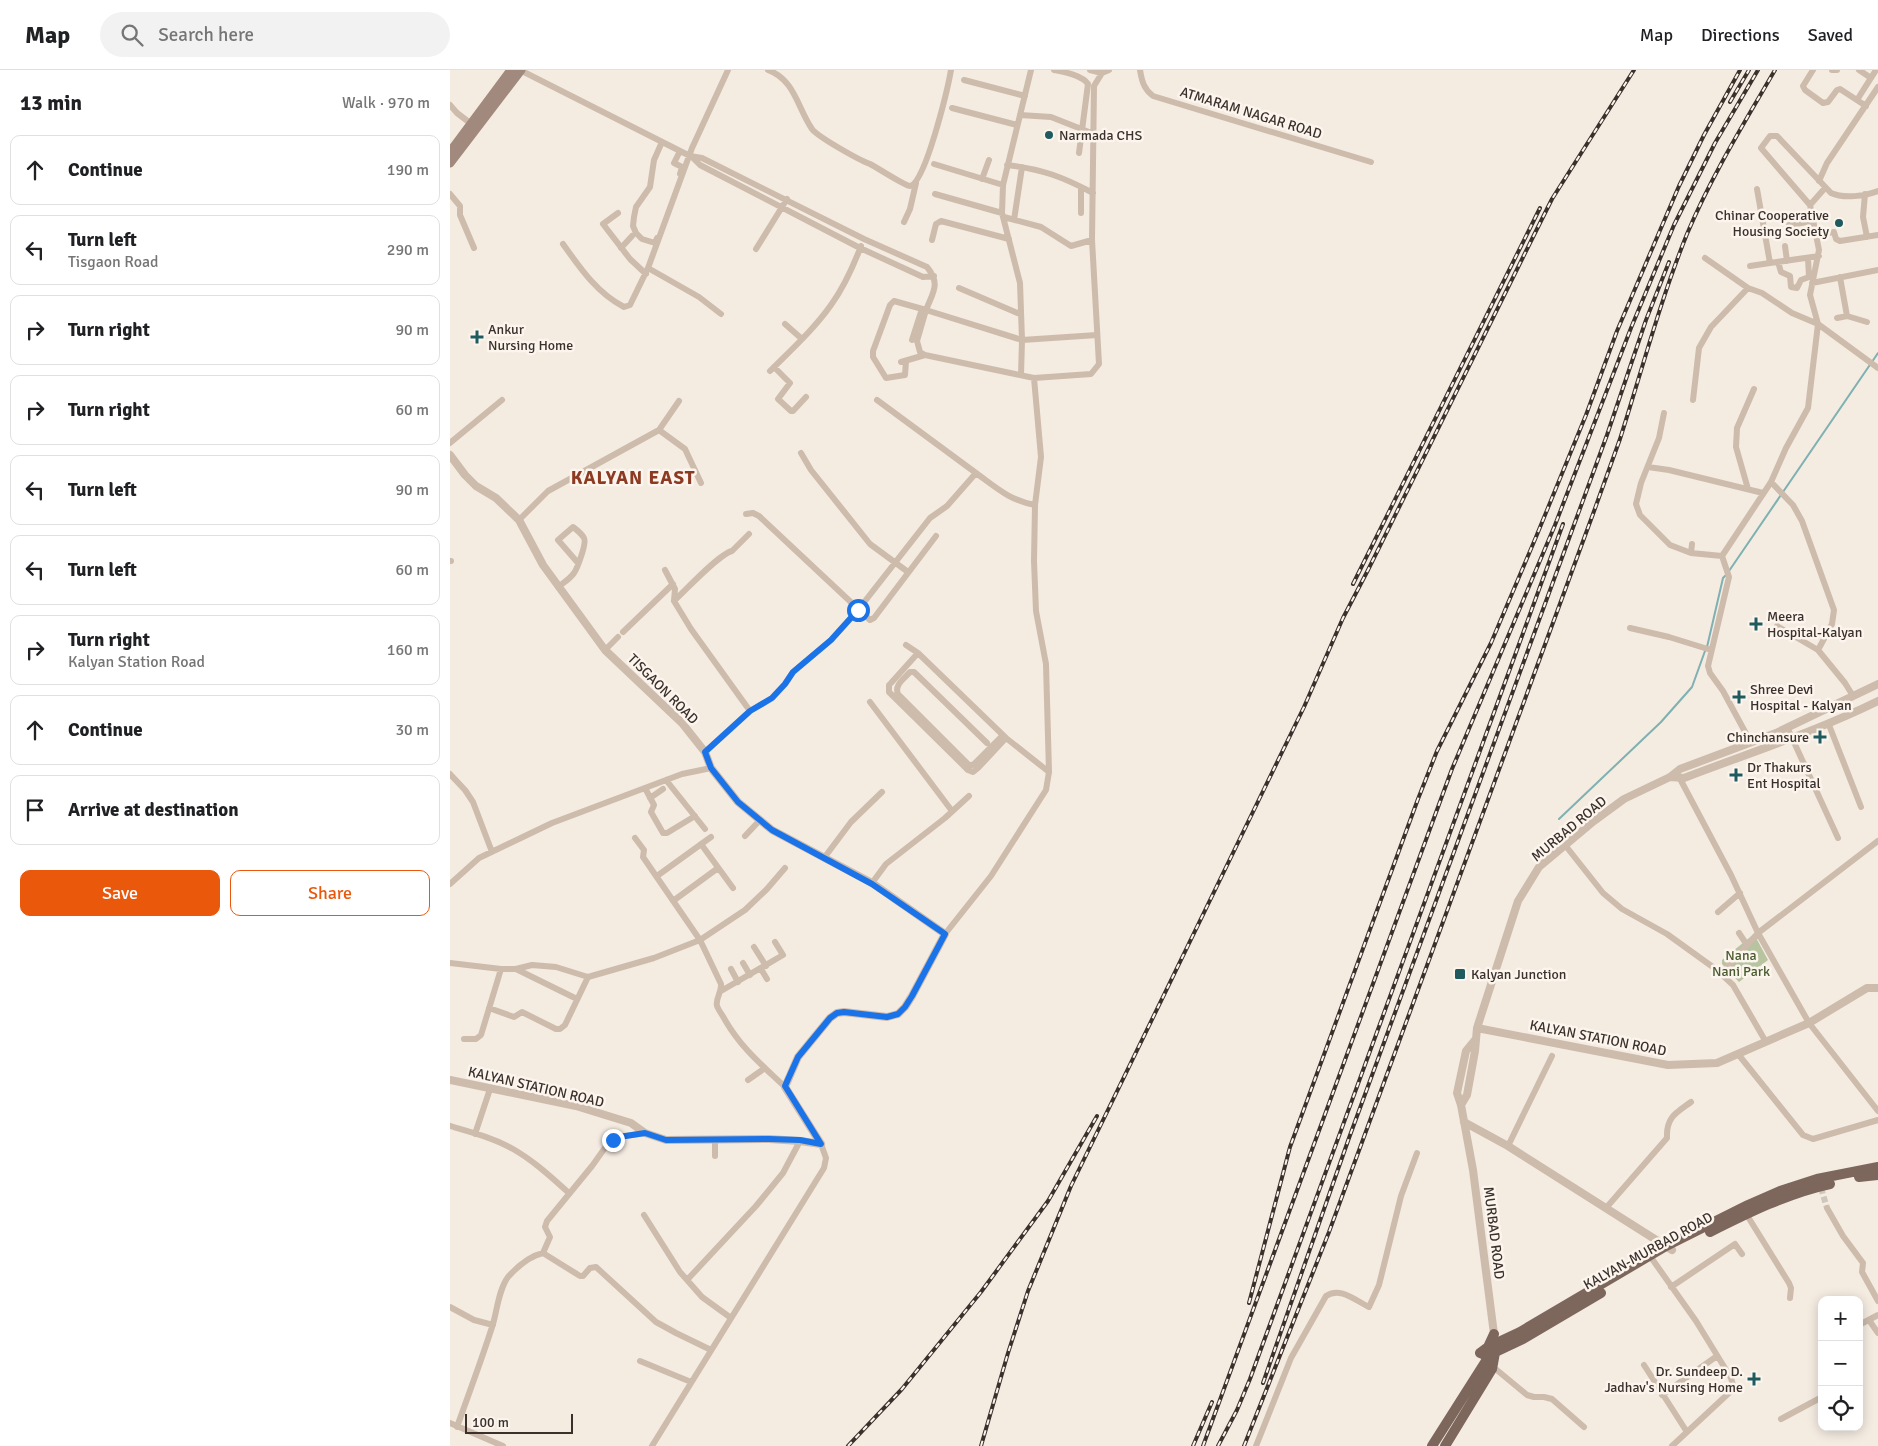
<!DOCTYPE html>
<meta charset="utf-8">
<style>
body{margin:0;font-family:Signika,sans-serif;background:#f2f2f2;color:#202124}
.controls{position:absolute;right:15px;bottom:15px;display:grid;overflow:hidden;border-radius:10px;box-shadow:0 2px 12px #0003}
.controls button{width:45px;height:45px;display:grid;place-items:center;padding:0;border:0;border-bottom:1px solid #e0e0e0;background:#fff;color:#202124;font:25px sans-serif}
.scale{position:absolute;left:15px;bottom:12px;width:108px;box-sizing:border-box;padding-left:5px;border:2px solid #3b302b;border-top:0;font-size:14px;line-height:18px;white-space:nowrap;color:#3b302b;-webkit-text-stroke:4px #fbf5ee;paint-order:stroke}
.stop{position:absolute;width:15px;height:15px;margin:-11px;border:4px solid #1a73e8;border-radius:50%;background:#fff}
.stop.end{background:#1a73e8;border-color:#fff;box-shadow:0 1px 5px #0008}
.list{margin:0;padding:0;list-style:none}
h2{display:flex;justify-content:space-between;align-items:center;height:65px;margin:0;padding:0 20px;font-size:21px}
h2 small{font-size:16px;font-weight:400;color:#757577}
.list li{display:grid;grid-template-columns:32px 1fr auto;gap:15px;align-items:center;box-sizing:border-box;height:70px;margin:0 10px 10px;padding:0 10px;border:1px solid #e0e0e0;border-radius:10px}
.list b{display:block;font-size:19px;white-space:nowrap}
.list p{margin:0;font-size:16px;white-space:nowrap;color:#757577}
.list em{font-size:16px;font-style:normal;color:#757577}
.actions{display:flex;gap:10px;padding:15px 20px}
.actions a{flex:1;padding:11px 0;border:1px solid #ea580c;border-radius:10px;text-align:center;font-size:18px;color:#ea580c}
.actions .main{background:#ea580c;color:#fff}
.icon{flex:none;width:28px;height:28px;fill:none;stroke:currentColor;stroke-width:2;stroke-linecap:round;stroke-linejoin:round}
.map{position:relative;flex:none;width:1428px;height:1376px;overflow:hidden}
header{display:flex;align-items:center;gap:30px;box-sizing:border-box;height:70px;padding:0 25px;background:#fff;border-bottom:1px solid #e0e0e0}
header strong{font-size:24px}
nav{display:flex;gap:28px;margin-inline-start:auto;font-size:18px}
.search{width:350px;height:45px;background:#f2f2f2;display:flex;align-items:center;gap:12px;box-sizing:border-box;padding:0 18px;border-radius:28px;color:#757577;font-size:19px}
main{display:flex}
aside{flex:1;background:#fff}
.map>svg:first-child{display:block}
.green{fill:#b8c4a0}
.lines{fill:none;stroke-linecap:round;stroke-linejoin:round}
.stream{stroke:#7fb0b2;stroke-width:2}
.minor-tunnel{stroke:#cfc6bd;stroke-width:6;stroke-dasharray:6 3;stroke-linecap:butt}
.minor{stroke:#cdbbac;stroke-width:6}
.tertiary{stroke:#cdbbac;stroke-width:8}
.secondary{stroke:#a18a7d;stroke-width:9}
.primary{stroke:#7d675c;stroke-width:10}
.rail-casing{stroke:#3b302b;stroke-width:4}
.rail{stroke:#fbf5ee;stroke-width:2;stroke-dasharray:5.5;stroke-linecap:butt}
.route{stroke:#1a73e8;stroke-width:6}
.poi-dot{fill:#1f5a5e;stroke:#fbf5ee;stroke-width:2}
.labels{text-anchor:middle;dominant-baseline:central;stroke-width:5;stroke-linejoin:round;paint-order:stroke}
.street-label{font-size:14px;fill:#3b302b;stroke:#fbf5ee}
.poi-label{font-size:14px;fill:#3b302b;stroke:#fbf5ee;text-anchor:start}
.park-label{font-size:14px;fill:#4a5a2e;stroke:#fbf5ee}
.district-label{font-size:19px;font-weight:bold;letter-spacing:1px;fill:#8c3b22;stroke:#fbf5ee}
</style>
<header>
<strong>Map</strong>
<div class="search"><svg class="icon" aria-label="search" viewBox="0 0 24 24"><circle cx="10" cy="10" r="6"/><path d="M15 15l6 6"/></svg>Search here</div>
<nav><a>Map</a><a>Directions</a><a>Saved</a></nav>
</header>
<main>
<aside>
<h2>13 min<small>Walk · 970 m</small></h2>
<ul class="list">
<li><svg class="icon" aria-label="ahead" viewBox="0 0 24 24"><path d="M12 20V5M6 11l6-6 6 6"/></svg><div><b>Continue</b></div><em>190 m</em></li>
<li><svg class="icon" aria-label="left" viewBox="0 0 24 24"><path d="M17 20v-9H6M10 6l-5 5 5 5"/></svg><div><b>Turn left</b><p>Tisgaon Road</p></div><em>290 m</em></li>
<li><svg class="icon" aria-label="right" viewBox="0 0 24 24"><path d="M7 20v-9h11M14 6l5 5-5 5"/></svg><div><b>Turn right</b></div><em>90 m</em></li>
<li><svg class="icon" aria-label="right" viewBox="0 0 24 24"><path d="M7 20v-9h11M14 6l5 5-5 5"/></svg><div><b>Turn right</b></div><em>60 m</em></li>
<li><svg class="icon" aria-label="left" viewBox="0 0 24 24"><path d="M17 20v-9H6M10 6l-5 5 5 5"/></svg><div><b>Turn left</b></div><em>90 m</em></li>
<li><svg class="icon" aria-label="left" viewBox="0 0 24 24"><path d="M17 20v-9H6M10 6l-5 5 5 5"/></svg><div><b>Turn left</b></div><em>60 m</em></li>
<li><svg class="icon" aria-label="right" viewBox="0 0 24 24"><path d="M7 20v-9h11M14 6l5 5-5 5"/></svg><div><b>Turn right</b><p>Kalyan Station Road</p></div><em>160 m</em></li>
<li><svg class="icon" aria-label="ahead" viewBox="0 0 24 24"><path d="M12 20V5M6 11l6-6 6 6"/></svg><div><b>Continue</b></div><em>30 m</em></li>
<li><svg class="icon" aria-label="arrive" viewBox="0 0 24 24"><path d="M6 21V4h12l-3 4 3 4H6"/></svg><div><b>Arrive at destination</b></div></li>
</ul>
<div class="actions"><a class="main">Save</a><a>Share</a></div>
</aside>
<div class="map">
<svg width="1428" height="1376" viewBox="0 0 1428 1376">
<rect width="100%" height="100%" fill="#f4ebe1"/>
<path class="green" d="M1304,864L1318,890L1289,912L1272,894V890Z"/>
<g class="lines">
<path class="stream" d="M1279,501L1428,283
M1257,577L1273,508L1276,505
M1109,749L1211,652L1242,617L1255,581"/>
<path class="minor-tunnel" d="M1371,1118L1377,1138"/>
<path class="minor" d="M70,0L240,86L252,88L414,169L477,197C491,214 483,222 476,240L572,270L647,265
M318,0C345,10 347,37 362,59C368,67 409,90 420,94C428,98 455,116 460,116C475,115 498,17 501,0
M604,0C614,2 632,5 638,14L629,83
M640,0L652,3
M690,0C692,12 694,19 703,26L921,92
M1363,0L1353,16L1355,20L1373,33L1378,32L1387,20L1390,19L1416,36
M1382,0H1387
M1409,0L1421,8
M514,10L575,26
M1407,30L1426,0
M0,35L7,43L24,56
M502,38L567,55
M570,45L601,47L644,64
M230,81L224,93L232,97L230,104
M243,88L250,95L410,178L473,207L484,206
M484,94L553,115
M557,95C592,99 613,107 643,123
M532,109L539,90
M1369,111L1377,93L1428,17
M631,117V143
M1375,118L1360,135L1369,180L1360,225L1368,254L1428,298
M1307,119L1320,193L1369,186
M0,124L10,136V145L24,178
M485,124L552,143
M1415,124L1413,147L1417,167
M1360,135L1311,78L1320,66H1327L1381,123C1394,129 1415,126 1428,121
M168,143L153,154L180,189L196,204
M554,147L591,157L621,176L642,170
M564,150L572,97
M454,152L460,139L466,113
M1339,155L1363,151
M1366,165L1384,162L1386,169L1390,171L1428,165
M207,168L205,173L192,169L186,163L183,156L184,147L186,137L200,117L204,90L212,72
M482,170L486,154L491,151L559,169
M113,174C130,198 147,223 174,237L180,235L198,198L242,78L278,0
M1335,176L1337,191
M171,178L182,166
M306,179L337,129
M1255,188L1298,218L1312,223L1342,243L1368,254L1358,338L1336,378L1321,412L1272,486
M1328,192L1331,202L1340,206L1341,217L1347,218L1351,210L1359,207L1358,188
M1300,196L1320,193
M198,198L249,227L271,244
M1390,207L1397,246
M1362,213L1428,200
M509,218L570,244
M1387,248L1397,246L1417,252
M335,254L352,269
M462,270L472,239
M456,291L455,305L436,308L423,287V281L440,235L444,231L476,240L467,271L470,282L475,285L584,308L641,304L649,294L642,170L644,16L652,3L659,0
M451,292L475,285
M324,297L340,313L328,329L341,341H343L356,327
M320,301C341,280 364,259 381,235C394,217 403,197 411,176
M571,305L572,270L570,213L552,143L553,115L581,0
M427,330L526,403
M1243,330L1249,278L1261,257L1298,218
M1214,343L1209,368L1191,413L1186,434L1190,445L1220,475L1241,483L1272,486
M209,360L229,331
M0,373L52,330
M351,383L361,400L420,474L458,502
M1198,397L1219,400L1313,423
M1321,412L1343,435L1352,451L1384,540L1382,554L1368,580
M1298,419L1286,377L1287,358L1304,319
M296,444L303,443L309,446L420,550L424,548L486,466
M69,450L98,421L209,360L235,379L251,413
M1241,483L1242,474
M1272,486L1279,507L1258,596L1260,603L1273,621L1300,671
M0,491H1
M215,500L225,519L224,531L241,559L300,641
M108,517C113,513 120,509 124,503C127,499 137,473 134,468C132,464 127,460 123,457L108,470L128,493
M224,531C236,520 269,484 282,481L299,464
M1327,556L1368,580L1395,613L1403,626
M1180,558L1219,567L1261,580
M173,562L223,514
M456,575L468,583L556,668L599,702
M155,580L168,567
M468,583L441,613L439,615V622L518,700L523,702L528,698L556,668
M420,632L502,741
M1379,655L1411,737
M1337,657L1388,768
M537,673L464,602H460C454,609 444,615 448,624L520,696L524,694L553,665
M255,682L300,641L322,628L335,614L343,602L381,570L408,540L480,448L497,436L526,403C547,418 559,430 585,435
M0,704L15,720L23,732L42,782
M1228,705L1281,805L1308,863L1359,953L1428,1041
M216,710L255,759
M195,718L204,735L201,742L213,763H217L245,746
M200,728L213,719
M295,766L310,750
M185,768L194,780L193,787L250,870L271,914C272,922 265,929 267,936C269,941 273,946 275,950C292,979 311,994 335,1017
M251,774L283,818
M1115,775L1153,823L1172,839L1217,864L1267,900L1283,915L1316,972
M374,788L401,752L432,722
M207,806L261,767
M422,813L436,794L495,748L519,726
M0,814L29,788L102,753L232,704L261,698
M223,831L268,798
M1268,842L1290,823
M1289,863L1297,875
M495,864L541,806L596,720L599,702L596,594L586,541L584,491L585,435L591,387L584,308
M304,877L316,896
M0,893L51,899H66L82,895L106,897L138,907L204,888L250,870L295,840L317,819L335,798
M293,893L300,905
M66,899L127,929
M281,899L288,912
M311,899L317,909
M1271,904L1308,863L1428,771
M271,921L333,885L325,872
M39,938L64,947L72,942L106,959H110L115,955L138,907
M14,969H26L31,965L51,899
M1288,984L1353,1065L1363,1069L1428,1050
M298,1010L315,998
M0,1056C21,1062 44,1068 63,1079C84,1091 101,1107 119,1123
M25,1064L40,1019
M265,1069V1086
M1058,1076L1102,986
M1156,1138L1217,1068C1216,1047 1226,1043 1241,1032
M1377,1138L1393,1166L1413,1193L1412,1202L1428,1231
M1295,1142L1339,1213L1341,1218L1340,1228
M194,1145L230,1202L252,1227L281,1248
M93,1183L100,1167L95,1157L97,1151L142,1096L157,1075L169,1067L195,1063
M1200,1186L1246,1251L1281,1308L1283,1315L1280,1322L1222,1376
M237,1210L306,1136L333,1103L350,1071
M1221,1217L1285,1174L1292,1184
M0,1237L24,1250L43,1255
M1419,1250L1428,1263
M1409,1255L1428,1245
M190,1291L241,1312
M1194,1295L1237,1362
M1042,1296L1077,1325L1084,1327H1094L1102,1329L1134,1357
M1212,1325L1267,1286
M1331,1349L1372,1327
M0,1353L53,1376
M7,1357C19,1323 32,1289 43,1254C47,1240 49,1219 58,1207C67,1197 80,1186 93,1183L130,1206H133L140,1198L146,1197L206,1252L226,1263L261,1280
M202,1376L374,1098L376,1088L371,1074
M806,1376L841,1288L876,1226C890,1216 906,1231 919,1237L929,1215L951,1126L967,1083"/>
<path class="tertiary" d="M0,385L15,405L26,416L46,428L69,450L93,495L155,580L232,653L255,682L261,698L288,732L322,760L422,813L495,864L462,926L455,937L448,944L437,947L394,942L387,943L380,948L348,987L335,1017L371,1074
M1220,707L1234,708C1299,683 1365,662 1428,631
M1027,958L1218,995L1267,993L1359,953L1417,918H1428
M1025,970L1016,981L1007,1023L1011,1035L1023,1100L1044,1264
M0,1010L126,1036L181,1053L195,1063L216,1070L319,1069L350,1071L371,1074
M1011,1035L1017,1025L1025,981L1027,958L1068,831L1089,797L1144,751L1174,729L1220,707L1230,699L1326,663L1428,614
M1014,1052L1058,1076L1222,1180"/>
<path class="secondary" d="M0,82L61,0
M0,93L71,0"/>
<path class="primary" d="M1409,1107L1428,1105
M1260,1162C1298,1143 1338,1123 1380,1114
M1030,1283L1038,1277L1070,1262L1216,1176L1298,1135L1330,1121L1367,1109L1428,1097
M1030,1283L1037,1286L1073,1269L1151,1223
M982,1376L1036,1291L1038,1277L1044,1264
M995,1376L1042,1299L1046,1277"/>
<defs>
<path id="rail" d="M1280,32L1299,0
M903,514L1090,138
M799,1233L840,1077L968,729L987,681L1041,573L1086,467L1136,345L1167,261L1229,116L1254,65L1290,0
M813,1313L899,1068L1157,365L1196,250L1219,192
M398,1376L452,1319L531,1222L598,1131L647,1046
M531,1376L558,1283L578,1221L621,1116L854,637L893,548L918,500L1083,167L1102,129L1184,0
M743,1376L762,1332
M753,1376L1002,699L1105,455L1181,258L1224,155L1265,73L1308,0
M768,1376L787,1340L800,1309L1113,454
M794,1376L879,1162L1143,444C1152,419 1161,394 1170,369C1192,300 1210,231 1237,164C1261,107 1294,53 1325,0"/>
</defs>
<use href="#rail" class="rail-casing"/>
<use href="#rail" class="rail"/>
</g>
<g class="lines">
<path class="route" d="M163,1070L169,1067L195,1063L216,1070L319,1069L350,1070L371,1074L335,1016L348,987L380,948L387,943L394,942L437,947L448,944L455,937L462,926L495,864L422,814L322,760L288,732L261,698L255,682L300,641L322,628L335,614L343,602L381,570L408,540"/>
</g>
<g class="poi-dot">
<circle cx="599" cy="65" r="5"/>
<circle cx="1389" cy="153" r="5"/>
<path d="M24.5 259.5h5v5h5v5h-5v5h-5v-5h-5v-5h5z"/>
<path d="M1303.5 546.5h5v5h5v5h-5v5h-5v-5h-5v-5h5z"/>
<path d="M1286.5 619.5h5v5h5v5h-5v5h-5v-5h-5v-5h5z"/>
<path d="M1367.5 659.5h5v5h5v5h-5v5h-5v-5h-5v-5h5z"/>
<path d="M1283.5 697.5h5v5h5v5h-5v5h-5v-5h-5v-5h5z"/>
<rect x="1004" y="898" width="12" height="12" rx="2.5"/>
<path d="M1301.5 1301.5h5v5h5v5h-5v5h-5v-5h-5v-5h5z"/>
</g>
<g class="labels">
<g class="street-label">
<text transform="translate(801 43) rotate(17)">ATMARAM NAGAR ROAD</text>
<text transform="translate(213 619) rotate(45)">TISGAON ROAD</text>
<text transform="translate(1119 759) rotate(-40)">MURBAD ROAD</text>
<text transform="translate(1148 968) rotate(11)">KALYAN STATION ROAD</text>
<text transform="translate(86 1017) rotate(13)">KALYAN STATION ROAD</text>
<text transform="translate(1044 1163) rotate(83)">MURBAD ROAD</text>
<text transform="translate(1198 1181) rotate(-29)">KALYAN-MURBAD ROAD</text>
</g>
<g class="poi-label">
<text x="609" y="65">Narmada CHS</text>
<text x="1379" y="145" text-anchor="end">Chinar Cooperative<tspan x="1379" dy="16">Housing Society</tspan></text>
<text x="38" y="259">Ankur<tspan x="38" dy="16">Nursing Home</tspan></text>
<text x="1317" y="546">Meera<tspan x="1317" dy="16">Hospital-Kalyan</tspan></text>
<text x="1300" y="619">Shree Devi<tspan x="1300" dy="16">Hospital - Kalyan</tspan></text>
<text x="1359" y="667" text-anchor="end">Chinchansure</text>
<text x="1297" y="697">Dr Thakurs<tspan x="1297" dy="16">Ent Hospital</tspan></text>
<text x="1021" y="904">Kalyan Junction</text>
<text x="1293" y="1301" text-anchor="end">Dr. Sundeep D.<tspan x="1293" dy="16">Jadhav's Nursing Home</tspan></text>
</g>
<g class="park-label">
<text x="1291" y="885">Nana<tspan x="1291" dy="16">Nani Park</tspan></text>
</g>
<g class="district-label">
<text x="183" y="408">KALYAN EAST</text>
</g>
</g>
</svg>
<div class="controls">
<button>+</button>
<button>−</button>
<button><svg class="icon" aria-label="locate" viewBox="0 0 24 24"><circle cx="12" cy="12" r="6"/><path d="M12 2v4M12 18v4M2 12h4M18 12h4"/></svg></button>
</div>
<div class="scale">100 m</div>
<div class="stop" style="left:408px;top:540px"></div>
<div class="stop end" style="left:163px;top:1070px"></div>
</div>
</main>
